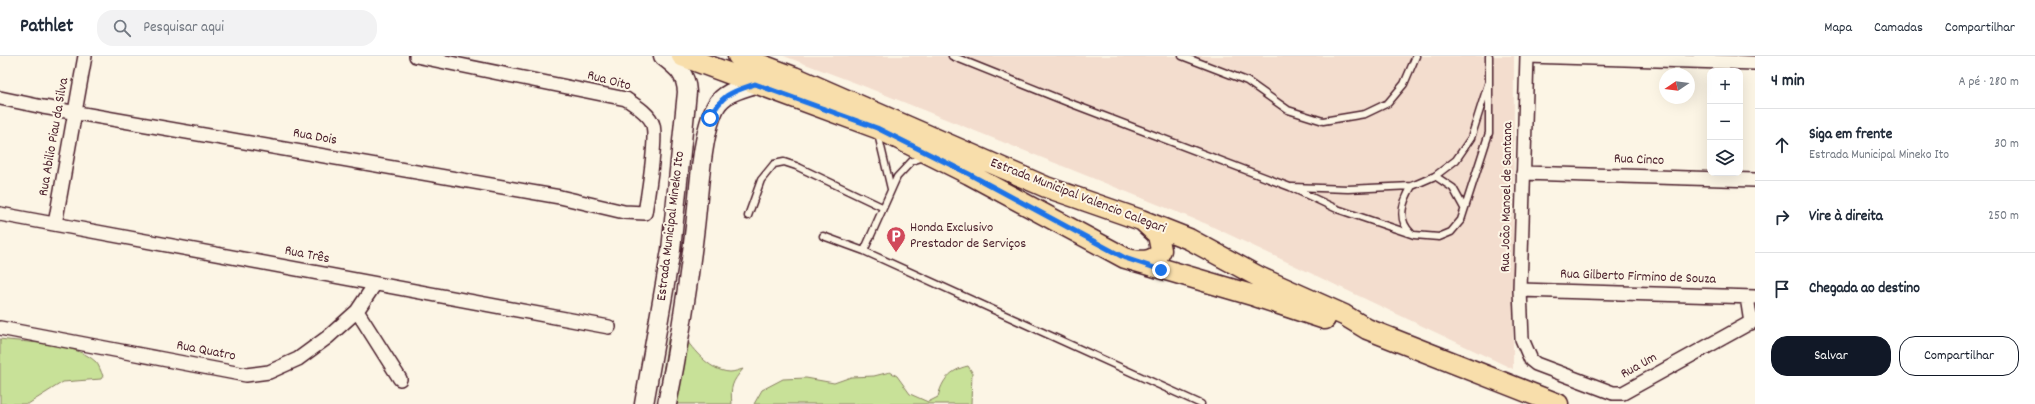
<!DOCTYPE html>
<html lang="pt">
<meta charset="utf-8">
<style>
body{margin:0;font-family:Dekko,sans-serif;background:#f2f2f3;color:#1f2937}
.controls{position:absolute;right:12px;top:12px;display:grid;overflow:hidden;border-radius:8px;box-shadow:0 4px 16px #0002}
.controls button{width:36px;height:36px;display:grid;place-items:center;padding:0;border:0;border-bottom:1px solid #e0e1e3;background:#fff;color:#1f2937;font:20px sans-serif}
.compass{position:absolute;left:1659px;top:12px;width:36px;height:36px;border-radius:50%;background:#fff;box-shadow:0 4px 16px #0002;rotate:257deg}
.stop{position:absolute;width:12px;height:12px;margin:-9px;border:3px solid #1a73e8;border-radius:50%;background:#fff}
.stop.end{background:#1a73e8;border-color:#fff;box-shadow:0 1px 4px #0008}
.list{margin:0;padding:0;list-style:none}
h2{display:flex;justify-content:space-between;align-items:center;height:52px;margin:0;padding:0 16px;font-size:17px}
h2 small{font-size:13px;font-weight:400;color:#747a83}
.list li{display:grid;grid-template-columns:26px 1fr auto;gap:12px;align-items:center;box-sizing:border-box;height:72px;padding:0 16px;border-top:1px solid #e0e1e3}
.list b{display:block;font-size:15px;white-space:nowrap}
.list p{margin:0;font-size:13px;white-space:nowrap;color:#747a83}
.list em{font-size:13px;font-style:normal;color:#747a83}
.actions{display:flex;gap:8px;padding:12px 16px}
.actions a{flex:1;padding:9px 0;border:1px solid #111827;border-radius:16px;text-align:center;font-size:14px;color:#111827}
.actions .main{background:#111827;color:#fff}
.icon{flex:none;width:22px;height:22px;fill:none;stroke:currentColor;stroke-width:2;stroke-linecap:round;stroke-linejoin:round}
.map{position:relative;flex:none;width:1755px;height:348px;overflow:hidden}
header{display:flex;align-items:center;gap:24px;box-sizing:border-box;height:56px;padding:0 20px;background:#fff;border-bottom:1px solid #e0e1e3}
header strong{font-size:19px}
nav{display:flex;gap:22px;margin-inline-start:auto;font-size:14px}
.search{width:280px;height:36px;background:#f2f2f3;display:flex;align-items:center;gap:10px;box-sizing:border-box;padding:0 14px;border-radius:16px;color:#747a83;font-size:15px}
main{display:flex}
aside{flex:1;background:#fff}
.map>svg:first-child{display:block}
.built{fill:#f3ddce}
.green{fill:#c8e198;stroke:#898062}
.lines{fill:none;stroke-linecap:round;stroke-linejoin:round}
.lane-casing{stroke:#4a1f2b;stroke-width:9}
.street-casing{stroke:#4a1f2b;stroke-width:16}
.secondary-casing{stroke:#4a1f2b;stroke-width:21}
.primary-casing{stroke:#4a1f2b;stroke-width:23}
.lane{stroke:#fcf5e5;stroke-width:6}
.street{stroke:#fcf5e5;stroke-width:13}
.secondary{stroke:#fcf5e5;stroke-width:18}
.primary{stroke:#f8deab;stroke-width:20}
.route{stroke:#1a73e8;stroke-width:5}
.labels{text-anchor:middle;dominant-baseline:central;stroke-width:4;stroke-linejoin:round;paint-order:stroke}
.street-label{font-size:14px;fill:#4a1f2b;stroke:#fcf5e5}
.poi-label{font-size:14px;fill:#4a1f2b;stroke:#fcf5e5;text-anchor:start}
</style>
<header>
<strong>Pathlet</strong>
<div class="search"><svg class="icon" aria-label="search" viewBox="0 0 24 24"><circle cx="10" cy="10" r="6"/><path d="M15 15l6 6"/></svg>Pesquisar aqui</div>
<nav><a>Mapa</a><a>Camadas</a><a>Compartilhar</a></nav>
</header>
<main>
<div class="map">
<svg width="1755" height="348" viewBox="0 0 1755 348">
<rect width="100%" height="100%" fill="#fcf5e5"/>
<filter id="ink" filterUnits="userSpaceOnUse"><feTurbulence type="fractalNoise" baseFrequency=".025" numOctaves="2"/><feDisplacementMap in="SourceGraphic" scale="8" xChannelSelector="R" yChannelSelector="G"/><feConvolveMatrix kernelMatrix="1 2 1 2 8 2 1 2 1" color-interpolation-filters="sRGB"/></filter>
<g filter="url(#ink)">
<path class="built" d="M784,0H1514L1513,313L1209,169L861,29Z"/>
<path class="green" d="M675,274L680,275C691,291 708,315 730,316C734,316 739,314 743,313C732,326 730,331 732,348H658L668,283Z
M0,283C27,287 75,286 96,306C99,309 101,316 103,320L101,323L63,326L28,348H0Z
M968,310L972,316L971,348H754L762,334L783,323L806,322L834,327L851,321L874,320L890,316L897,320L910,338L928,346L938,341C942,324 950,314 968,310Z"/>
<g class="lines">
<defs>
<path id="lane" d="M952,0L1067,46L1290,131L1337,153L1414,179L1439,181L1451,176L1461,164L1489,77V0
M1182,0L1247,25L1288,54L1323,65L1365,58L1388,47L1404,28L1416,0
M878,78L891,133
M1435,120L1453,132L1464,152
M1292,131L1348,133L1412,130L1435,120L1456,104L1471,82L1488,28
M748,160L761,124L774,108L784,106L796,110L882,151
M1411,177C1396,163 1403,145 1412,130
M823,180L864,195L1201,348
M864,195L897,121L912,105L924,101"/>
<path id="street" d="M1527,0L1520,234L1522,283L1531,304L1536,308L1605,334L1613,337H1623L1755,264
M1527,0L1755,7
M0,42L43,51L560,141L624,156L645,157C648,138 657,85 653,69C650,58 635,49 626,43L416,0
M1523,117L1755,124
M0,158L609,271
M55,168L85,0
M1520,234L1755,241
M1747,241L1751,267
M357,255L400,323
M0,272L246,319L269,316L298,303L328,281L357,255L375,228"/>
<path id="secondary" d="M644,348L671,194L687,36C686,17 677,11 663,0
M667,348C679,290 688,231 695,171C699,139 701,77 716,50C724,36 741,33 755,28"/>
<path id="primary" d="M682,0L877,72L969,118L1125,202L1255,240L1325,263
M738,0L794,21L1046,131L1141,164L1189,183L1261,222L1344,259L1367,273L1558,348
M1133,204C1143,206 1157,205 1161,194L1158,179L1144,166"/>
</defs>
<use href="#lane" class="lane-casing"/>
<use href="#street" class="street-casing"/>
<use href="#secondary" class="secondary-casing"/>
<use href="#primary" class="primary-casing"/>
<use href="#lane" class="lane"/>
<use href="#street" class="street"/>
<use href="#secondary" class="secondary"/>
<use href="#primary" class="primary"/>
</g>
</g>
<g class="lines" filter="url(#ink)">
<path class="route" d="M710,62C722,38 731,36 755,28L877,72L969,118L1125,202L1161,214"/>
</g>
<defs>
<symbol id="parking-pin" viewBox="-11 -11 22 30"><path d="M0 17L-7.5 6A9.5 9.5 0 1 1 7.5 6Z" fill="#d1495b" stroke="#fcf5e5"/><path d="M-3.5-5.5H1a3.5 3.5 0 0 1 0 7H-1V5.5H-3.5ZM-1-3.4V-.6H.8a1.4 1.4 0 0 0 0-2.8Z" fill="#fff"/></symbol>
</defs>
<g fill-rule="evenodd">
<use href="#parking-pin" x="885" y="169" width="22" height="30"/>
</g>
<g class="labels">
<g class="street-label">
<text transform="translate(609 25) rotate(15)">Rua Oito</text>
<text transform="translate(54 81) rotate(-80)">Rua Abilio Piau da Silva</text>
<text transform="translate(315 81) rotate(10)">Rua Dois</text>
<text transform="translate(1639 104) rotate(2)">Rua Cinco</text>
<text transform="translate(1078 140) rotate(21)">Estrada Municipal Valencio Calegari</text>
<text transform="translate(1507 141) rotate(-89)">Rua João Manoel de Santana</text>
<text transform="translate(671 170) rotate(-83)">Estrada Municipal Mineko Ito</text>
<text transform="translate(307 199) rotate(11)">Rua Três</text>
<text transform="translate(1638 221) rotate(2)">Rua Gilberto Firmino de Souza</text>
<text transform="translate(206 295) rotate(11)">Rua Quatro</text>
<text transform="translate(1639 310) rotate(-29)">Rua Um</text>
</g>
<g class="poi-label">
<text x="910" y="172">Honda Exclusivo<tspan x="910" dy="16">Prestador de Serviços</tspan></text>
</g>
</g>
</svg>
<div class="controls">
<button>+</button>
<button>−</button>
<button><svg class="icon" aria-label="layers" viewBox="0 0 24 24"><path d="M12 4l9 5-9 5-9-5zM3 14l9 5 9-5"/></svg></button>
</div>
<svg class="compass" viewBox="-18 -18 36 36"><path d="M0-13l5 13h-10z" fill="#e53935"/><path d="M0 13l5-13h-10z" fill="#747a83"/></svg>
<div class="stop" style="left:710px;top:62px"></div>
<div class="stop end" style="left:1161px;top:214px"></div>
</div>
<aside>
<h2>4 min<small>A pé · 280 m</small></h2>
<ul class="list">
<li><svg class="icon" aria-label="ahead" viewBox="0 0 24 24"><path d="M12 20V5M6 11l6-6 6 6"/></svg><div><b>Siga em frente</b><p>Estrada Municipal Mineko Ito</p></div><em>30 m</em></li>
<li><svg class="icon" aria-label="right" viewBox="0 0 24 24"><path d="M7 20v-9h11M14 6l5 5-5 5"/></svg><div><b>Vire à direita</b></div><em>250 m</em></li>
<li><svg class="icon" aria-label="arrive" viewBox="0 0 24 24"><path d="M6 21V4h12l-3 4 3 4H6"/></svg><div><b>Chegada ao destino</b></div></li>
</ul>
<div class="actions"><a class="main">Salvar</a><a>Compartilhar</a></div>
</aside>
</main>
